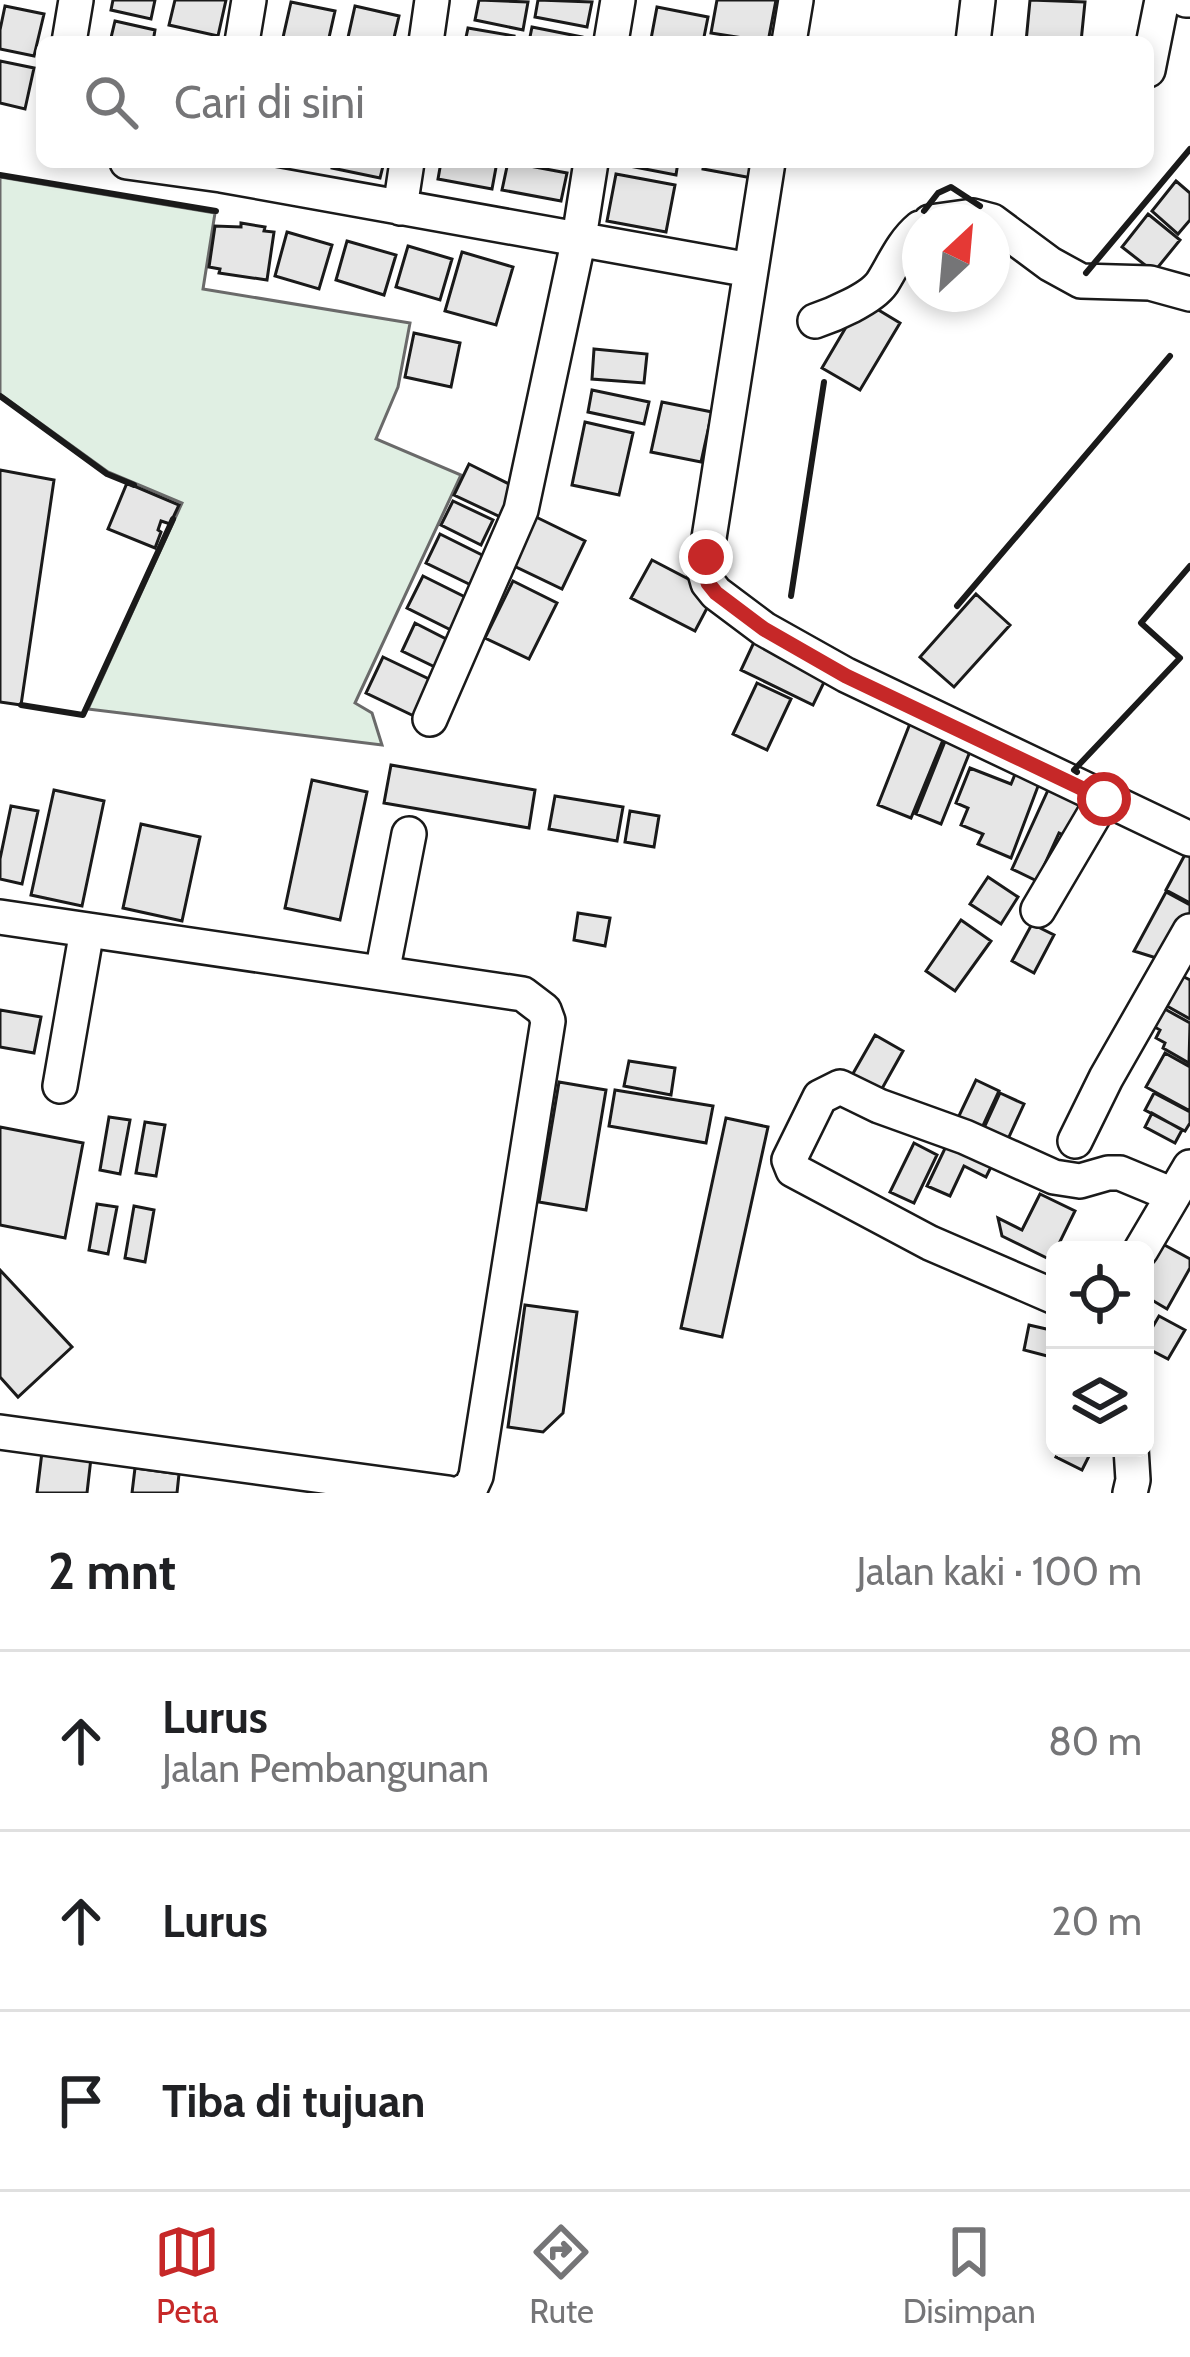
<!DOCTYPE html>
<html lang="id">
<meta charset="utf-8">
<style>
body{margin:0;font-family:Cabin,sans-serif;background:#f2f2f2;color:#202124}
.controls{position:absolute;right:36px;bottom:36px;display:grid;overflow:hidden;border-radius:18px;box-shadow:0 6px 18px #0003}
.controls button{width:108px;height:108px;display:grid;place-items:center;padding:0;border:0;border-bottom:3px solid #e0e0e0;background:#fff;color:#202124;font:60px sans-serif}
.compass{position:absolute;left:902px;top:204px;width:108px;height:108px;border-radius:50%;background:#fff;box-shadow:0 6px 18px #0003;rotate:26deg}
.stop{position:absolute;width:36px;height:36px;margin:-27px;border:9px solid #c62828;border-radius:50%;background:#fff}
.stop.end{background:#c62828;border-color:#fff;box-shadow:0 3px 12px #0008}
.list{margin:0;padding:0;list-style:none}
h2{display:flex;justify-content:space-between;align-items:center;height:156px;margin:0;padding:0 48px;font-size:51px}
h2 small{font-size:39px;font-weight:400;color:#757577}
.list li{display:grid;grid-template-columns:78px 1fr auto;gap:36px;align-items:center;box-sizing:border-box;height:180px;padding:0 48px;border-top:3px solid #e0e0e0}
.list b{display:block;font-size:45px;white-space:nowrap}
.list p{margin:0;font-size:39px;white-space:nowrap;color:#757577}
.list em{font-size:39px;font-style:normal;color:#757577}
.icon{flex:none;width:66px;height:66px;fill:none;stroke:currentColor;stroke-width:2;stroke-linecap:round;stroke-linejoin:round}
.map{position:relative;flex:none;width:1190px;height:1493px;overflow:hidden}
.search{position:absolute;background:#fff;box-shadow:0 6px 18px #0003;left:36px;right:36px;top:36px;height:132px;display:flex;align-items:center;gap:30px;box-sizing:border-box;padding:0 42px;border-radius:18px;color:#757577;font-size:45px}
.sheet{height:696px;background:#fff}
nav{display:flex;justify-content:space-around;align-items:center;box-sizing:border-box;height:168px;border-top:3px solid #e0e0e0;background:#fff;font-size:33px;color:#757577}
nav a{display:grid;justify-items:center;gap:6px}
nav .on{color:#c62828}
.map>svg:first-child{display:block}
.green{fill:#e0efe3;stroke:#6a6a6a;stroke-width:3}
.building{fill:#e6e6e6;stroke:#1a1a1a;stroke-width:3}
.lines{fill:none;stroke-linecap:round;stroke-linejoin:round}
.minor-casing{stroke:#1a1a1a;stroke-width:38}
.minor{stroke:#fff;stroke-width:33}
.wall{stroke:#1a1a1a;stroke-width:6}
.route{stroke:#c62828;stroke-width:15}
</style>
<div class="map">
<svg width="1190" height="1493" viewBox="0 0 1190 1493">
<rect width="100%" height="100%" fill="#fff"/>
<path class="green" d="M0,177L215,213L203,289L410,323L398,387L376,439L461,475L355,703L372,713L382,745L88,709L182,503L108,472L0,394Z"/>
<path class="building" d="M113,0H155L151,19L111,10Z
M175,0H226L218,36L169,25Z
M479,0L528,2L523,30L475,20Z
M538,0L592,2L587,27L535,17Z
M717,0H776L768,42L711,33Z
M1030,0L1085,2L1081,42H1026Z
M291,2L335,11L328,42H282Z
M5,6L44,14L34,56L0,49V30Z
M355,6L399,16L393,42H347Z
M657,7L708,17L703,42H669L651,39Z
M115,21L155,30L153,42H110Z
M532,27L582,37L581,42H529Z
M468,28L514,36L513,42H465Z
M0,61L34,68L25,109L0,103Z
M333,162H384L380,178L332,168Z
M441,162H497L492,189L438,179Z
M508,162L567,173L561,201L502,190Z
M619,162H678L676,175L619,164Z
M704,162H754L752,178L703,169Z
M616,174L675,185L666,232L607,221Z
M1176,181L1190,193V220L1178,234L1152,211Z
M1148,214L1180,240L1154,272L1122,247Z
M241,223L265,227L264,231L274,232L267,280L219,273L220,269L209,267L215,226L241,227Z
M287,232L332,245L319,289L275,276Z
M347,241L396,255L384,295L336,280Z
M408,246L452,259L440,300L396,287Z
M462,252L513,267L496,325L445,311Z
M862,300L900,323L860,390L822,368Z
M414,333L460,343L451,387L405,377Z
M594,349L647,354L644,383L592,379Z
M592,390L649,402L644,424L588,412Z
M662,402L712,412L701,462L651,452Z
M585,422L633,433L619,495L572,485Z
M469,464L523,491L509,521L454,495Z
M0,470L54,480L21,705L0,702Z
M127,483L179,505L170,524L161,521L158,530L161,532L155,548L108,529Z
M453,501L493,520L481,545L441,525Z
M536,517L585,541L562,589L512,565Z
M440,534L484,556L471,585L426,563Z
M652,560L715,593L695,631L631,598Z
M423,576L469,599L453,631L407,608Z
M513,581L557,603L529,659L485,638Z
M976,594L1010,625L954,687L920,657Z
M415,623L448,640L435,667L402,651Z
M755,640L828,674L813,705L741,670Z
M383,657L431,680L414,716L366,693Z
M757,683L791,699L767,750L733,734Z
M911,721L945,735L911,818L878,805Z
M946,739L971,749L941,824L916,814Z
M391,765L535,790L529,828L384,803Z
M970,768L1011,784L1016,772L1040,781L1011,858L978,844L983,834L961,825L968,808L956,803Z
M312,780L367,792L340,920L285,908Z
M1049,788L1086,804L1070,838L1059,833L1037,881L1012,869Z
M54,790L104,801L82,906L31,895Z
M555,796L623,807L617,841L549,829Z
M11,806L38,811L22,884L0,879V859Z
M630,811L659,816L654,847L625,842Z
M141,824L200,837L182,921L123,908Z
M1188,849L1190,850V903L1166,890Z
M988,877L1018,897L1001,924L970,904Z
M1166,892L1190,905V924L1169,962L1134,951Z
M578,913L610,918L605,946L574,940Z
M961,920L991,941L955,991L926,971Z
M1032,924L1054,935L1034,973L1012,961Z
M1174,972L1190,980V1019L1158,1001Z
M1163,1008L1190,1023L1189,1063L1163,1048L1165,1043L1156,1038L1160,1030L1153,1026Z
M0,1010L41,1017L34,1053L0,1047Z
M875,1035L903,1051L879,1094L851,1077Z
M1165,1053L1190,1067V1111L1146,1087Z
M629,1061L675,1068L671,1095L624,1086Z
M976,1080L999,1091L981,1130L957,1120Z
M559,1082L606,1090L586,1210L539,1202Z
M615,1090L713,1106L706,1143L609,1126Z
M1000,1093L1024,1104L1008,1139L984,1128Z
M1154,1093L1190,1112V1123L1185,1131L1145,1110Z
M1152,1113L1182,1130L1175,1143L1145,1127Z
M109,1117L130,1120L120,1174L100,1170Z
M726,1118L768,1127L722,1337L681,1328Z
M145,1122L165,1125L156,1176L136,1173Z
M0,1127L83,1143L65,1238L0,1225Z
M949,1140L994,1161L986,1177L964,1166L950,1196L927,1186Z
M914,1143L937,1155L914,1203L890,1192Z
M1040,1194L1075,1211L1051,1260L1002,1236L998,1218L1022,1230Z
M97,1204L117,1207L108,1254L89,1250Z
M134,1206L154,1210L145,1262L125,1258Z
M1159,1242L1190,1259V1268L1167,1309L1145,1296V1267Z
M0,1270L72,1347L18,1397L0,1377Z
M525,1305L577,1312L563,1413L543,1432L508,1427Z
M1159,1316L1185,1330L1168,1359L1145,1347V1340Z
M1029,1325L1055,1331V1358L1024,1350Z
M1061,1448H1093L1082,1470L1056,1457Z
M42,1452L91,1458L87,1493H37Z
M135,1468L179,1474L177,1493H132Z"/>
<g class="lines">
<defs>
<path id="minor" d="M1186,0H1190
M69,42L76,0
M242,42L249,0
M426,42L432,0
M611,42L618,0
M789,42L796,0
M973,42L978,0
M1148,70L1162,0
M127,162L221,175L750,270
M768,162L706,557L704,569L708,583L716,593L764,629L846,675L1190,839
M400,208L407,162
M930,222L973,216L992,221L1050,264L1081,281L1150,283L1190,294
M815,321C833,315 871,299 882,283C894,264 902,243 920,228
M430,719L521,510L579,238L591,162
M1038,910L1104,798
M0,917L523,994L544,1010L548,1021L476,1476L471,1487L461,1493
M382,973L409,834
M60,1086L87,930
M1075,1141L1106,1078L1190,931
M1141,1250L1190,1167
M1055,1297L930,1243L793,1170L789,1160L820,1097L840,1087L879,1106L965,1137L1054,1177L1080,1181L1108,1173H1120L1173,1195
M0,1432L448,1493
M1130,1493L1133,1480L1131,1448"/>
</defs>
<use href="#minor" class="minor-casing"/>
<use href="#minor" class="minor"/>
<path class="wall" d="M0,175L216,211
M924,211L938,193L951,187L980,206
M1086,273L1190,149
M0,396L107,474L134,485
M791,596L824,382
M957,606L1170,356
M21,705L83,715L173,519
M1077,772L1074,770L1180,658L1141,623L1190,566"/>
</g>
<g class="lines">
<path class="route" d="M706,557L704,569L708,583L716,593L764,629L846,676L1104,799"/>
</g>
</svg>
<div class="controls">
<button><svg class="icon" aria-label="locate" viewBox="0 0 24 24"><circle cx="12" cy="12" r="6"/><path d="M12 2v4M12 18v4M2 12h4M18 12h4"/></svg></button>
<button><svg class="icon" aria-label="layers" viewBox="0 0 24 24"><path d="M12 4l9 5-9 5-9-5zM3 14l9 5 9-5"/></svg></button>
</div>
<svg class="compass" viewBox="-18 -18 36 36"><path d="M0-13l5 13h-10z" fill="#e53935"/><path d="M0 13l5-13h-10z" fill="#757577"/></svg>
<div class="stop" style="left:1104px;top:799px"></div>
<div class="stop end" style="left:706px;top:557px"></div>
<div class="search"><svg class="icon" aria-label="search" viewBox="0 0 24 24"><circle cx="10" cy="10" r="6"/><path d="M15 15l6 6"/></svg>Cari di sini</div>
</div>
<section class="sheet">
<h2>2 mnt<small>Jalan kaki · 100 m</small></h2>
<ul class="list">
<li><svg class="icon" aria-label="ahead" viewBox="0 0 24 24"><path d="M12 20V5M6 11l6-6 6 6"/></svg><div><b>Lurus</b><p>Jalan Pembangunan</p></div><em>80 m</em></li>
<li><svg class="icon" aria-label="ahead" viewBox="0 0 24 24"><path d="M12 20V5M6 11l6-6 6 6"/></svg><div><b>Lurus</b></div><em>20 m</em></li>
<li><svg class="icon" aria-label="arrive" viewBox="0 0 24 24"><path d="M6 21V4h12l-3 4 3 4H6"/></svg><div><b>Tiba di tujuan</b></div></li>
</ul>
</section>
<nav>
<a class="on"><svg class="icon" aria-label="map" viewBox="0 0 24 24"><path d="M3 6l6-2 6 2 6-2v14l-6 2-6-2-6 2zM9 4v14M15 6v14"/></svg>Peta</a>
<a><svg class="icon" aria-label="directions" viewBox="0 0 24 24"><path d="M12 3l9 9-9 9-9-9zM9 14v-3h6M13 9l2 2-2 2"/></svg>Rute</a>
<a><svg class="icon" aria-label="saved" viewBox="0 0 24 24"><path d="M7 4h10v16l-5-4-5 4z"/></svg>Disimpan</a>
</nav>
